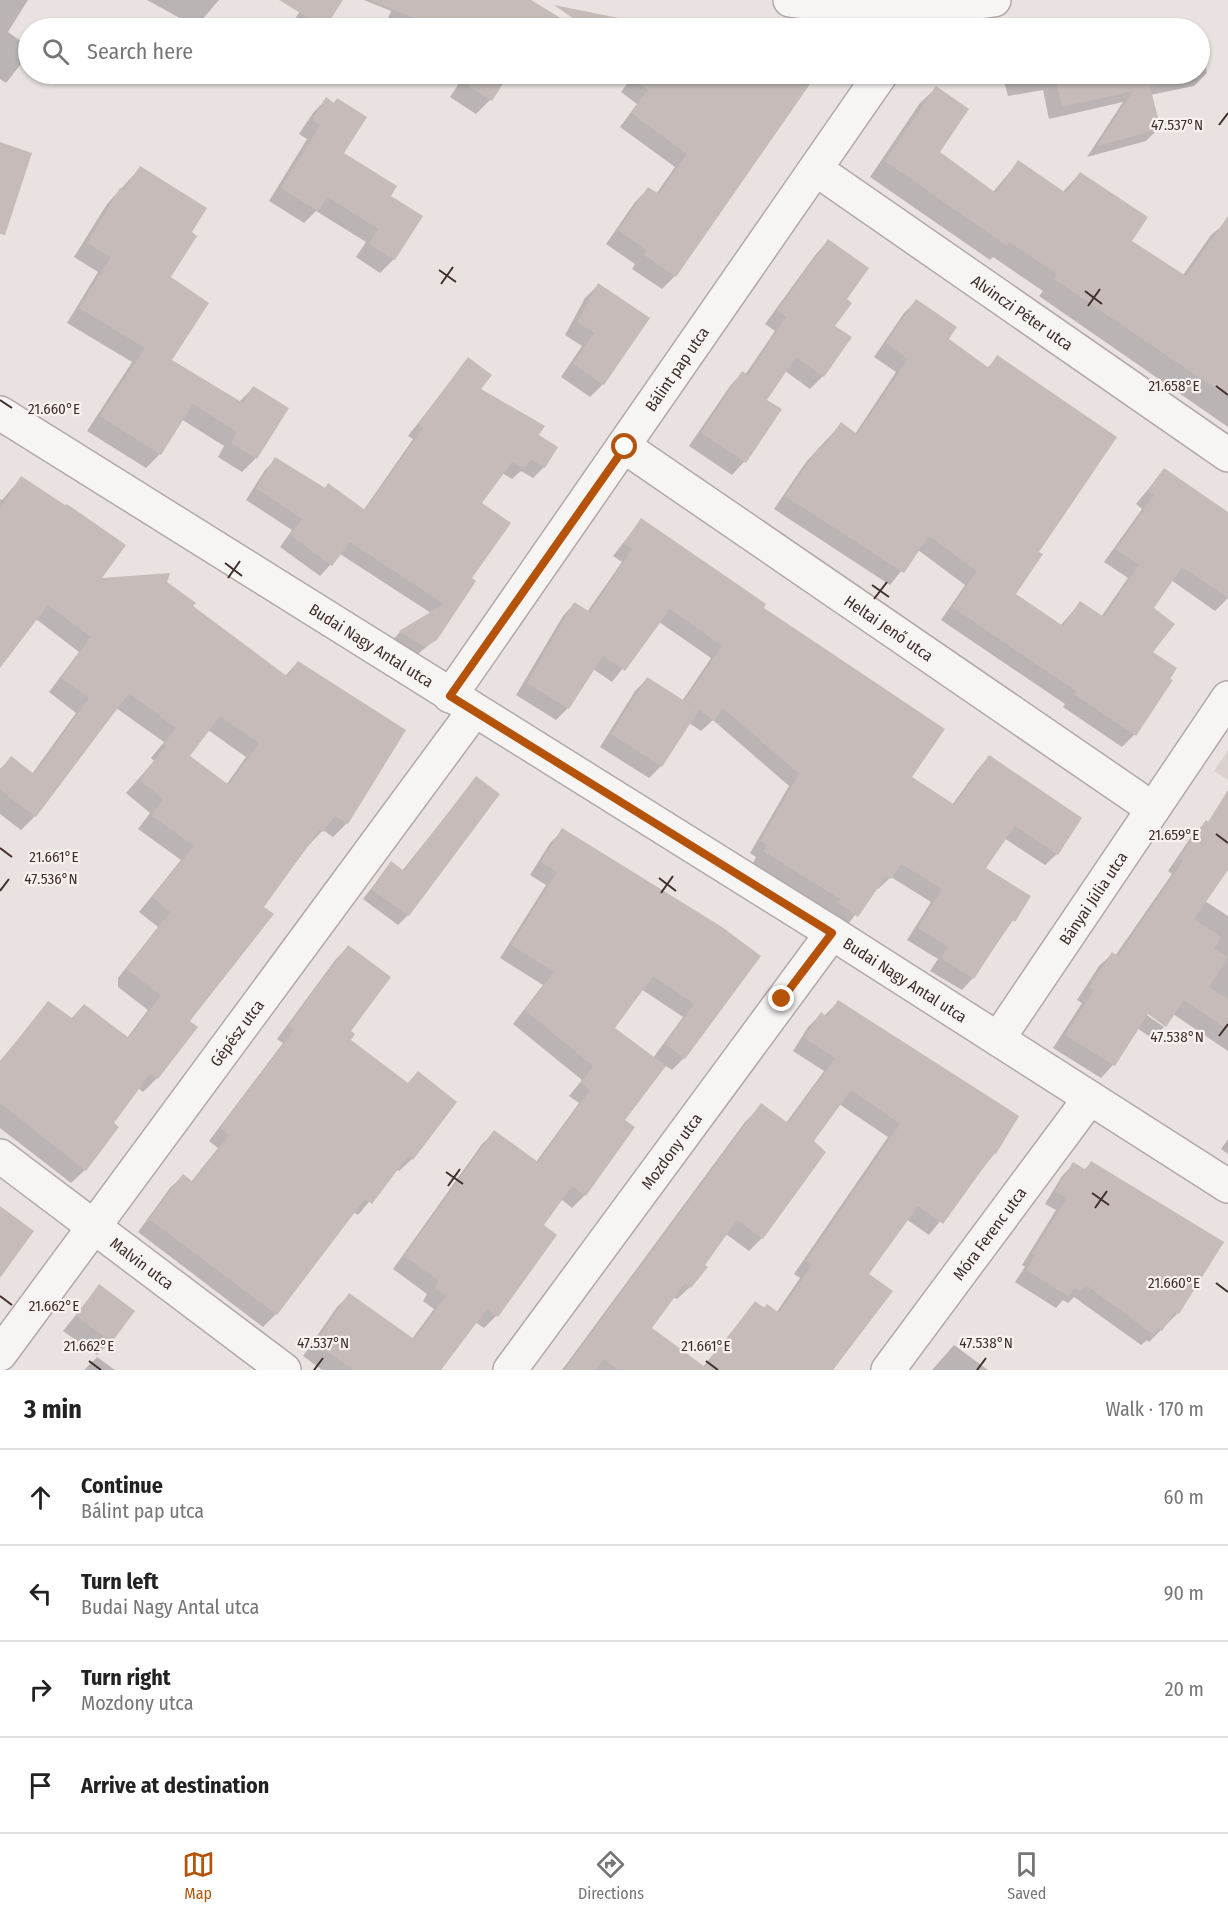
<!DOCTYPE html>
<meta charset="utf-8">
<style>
body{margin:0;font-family:"Fira Sans Condensed",sans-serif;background:#f2f2f2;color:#222}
.stop{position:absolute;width:18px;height:18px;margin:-14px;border:4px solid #b45309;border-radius:50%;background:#fff}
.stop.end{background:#b45309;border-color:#fff;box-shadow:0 2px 6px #0008}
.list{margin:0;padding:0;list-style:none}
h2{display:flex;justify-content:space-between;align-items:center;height:78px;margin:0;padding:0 24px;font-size:26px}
h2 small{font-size:20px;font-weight:400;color:#767676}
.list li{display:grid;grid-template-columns:39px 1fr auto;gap:18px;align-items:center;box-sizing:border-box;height:96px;padding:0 24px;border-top:2px solid #e0e0e0}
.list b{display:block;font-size:22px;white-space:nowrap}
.list p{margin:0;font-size:20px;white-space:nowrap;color:#767676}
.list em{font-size:20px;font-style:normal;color:#767676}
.icon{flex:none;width:33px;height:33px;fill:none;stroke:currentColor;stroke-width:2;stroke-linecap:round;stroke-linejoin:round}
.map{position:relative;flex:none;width:1228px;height:1370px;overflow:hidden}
.search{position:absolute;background:#fff;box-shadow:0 2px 4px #0004;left:18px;right:18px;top:18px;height:66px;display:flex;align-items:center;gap:15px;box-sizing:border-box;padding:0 21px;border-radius:33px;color:#767676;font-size:22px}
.sheet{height:462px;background:#fff}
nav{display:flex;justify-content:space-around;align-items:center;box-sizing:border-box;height:84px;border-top:2px solid #e0e0e0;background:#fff;font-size:16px;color:#767676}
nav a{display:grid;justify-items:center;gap:3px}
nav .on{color:#b45309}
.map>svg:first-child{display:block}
.built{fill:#dbd1cf}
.shadow{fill:#0003;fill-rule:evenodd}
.building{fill:#c6bbb8;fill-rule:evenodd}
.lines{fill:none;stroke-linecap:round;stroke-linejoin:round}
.minor-casing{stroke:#b3a8a6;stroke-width:36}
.minor{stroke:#f7f4f4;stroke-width:33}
.route{stroke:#b45309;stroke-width:8}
.ticks{fill:none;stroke:#402e2a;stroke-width:2}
.labels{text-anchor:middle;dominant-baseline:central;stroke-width:4.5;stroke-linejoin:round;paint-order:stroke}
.street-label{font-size:16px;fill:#402e2a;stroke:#f7f1f0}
.ticks-label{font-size:15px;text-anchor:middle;fill:#402e2a;stroke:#f7f1f0;stroke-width:4.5;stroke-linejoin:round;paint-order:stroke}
</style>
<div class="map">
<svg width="1228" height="1370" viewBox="0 0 1228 1370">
<rect width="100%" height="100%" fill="#e9e2e1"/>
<path class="built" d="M1228,750V780L1214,771Z"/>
<path class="shadow" d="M0,0H28L8,32L28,46V55L6,83L0,79Z
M147,0H219L196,27Z
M307,0H341L323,28H289Z
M364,0H435L426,23L421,28H384L391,11Z
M477,0H528L546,11L535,28H459Z
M582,12L622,20L621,28H568Z
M1200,43L1207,73L1194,86L1150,95L1159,128L1146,141L1087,157L1123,102L1049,119L1043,90L1008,96L1002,74H1200Z
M465,74H507L490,100L476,114L450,97Z
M630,74H815L675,276L662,289L632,269L635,264L606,244L635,202L648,189L656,194L675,167L620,127L637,104L621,92L634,74Z
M936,88L938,152L993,192L1018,162L1063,192L1080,173L1130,241L1183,275L1211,235L1228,221V427L1039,296L1043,291L993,257L990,260L870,177L920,103Z
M326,99L333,104L337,100L342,153L389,197L420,216L394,259L380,273L356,257L366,242L316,211L304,223L269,201L307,139L299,134L313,113Z
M140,168L190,233L169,278L170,361L239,402L253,388L287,409L256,458L242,472L218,457L224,446L181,419L160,454L146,468L87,431L132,362L67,323L98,272L74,257L107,204Z
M828,241L845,300L833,326L823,376L810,389L785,371L765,400L779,409L744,462L732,475L689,446L730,386L742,373L745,375L775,331L765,324L816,254Z
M598,285L603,384L590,397L561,377L582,346L565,335L585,298Z
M916,301L946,340L986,369L998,357L1037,552L1014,595L1060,626L1080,603L1101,617L1128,578L1104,562L1142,509L1136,504L1164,470L1228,514V598L1215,611L1171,580L1152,608L1151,652L1134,735L1122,747L1063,707L1065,704L941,620L965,585L918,550L890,585L774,509L806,462L841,424L855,434L896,372L874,357L904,313Z
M468,359L479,390L537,436L544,467L533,478L521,471L512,479L502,473L480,504L470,578L436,639L413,658L390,643L400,632L431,613L340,554L320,576L280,547L292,530L246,500L265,470L276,459L363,511L413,439L408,436Z
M21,478L98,579L165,583L191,606L285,676L298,662L347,823L333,837L323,830L309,845L262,907L188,1021L196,1027L157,1078L143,1092L138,1088L112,1123L85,1170L71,1183L0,1128V1061L48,1003L71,1019L84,1006L127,1038L148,1010L118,987V978L158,927L139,912L181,860L138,829L150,813L126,793L154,761L151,758L164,742L116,708L35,816L21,830L0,814V769L11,758L32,774L76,713L49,692L79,652L36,619L0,636V499L2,500ZM208,730L246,757L226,785L187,757Z
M641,520L761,608L910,777L952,805L978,769L989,757L1057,854L1045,865L1004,838L984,868L1029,897L973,978L962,990L930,971L938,959L907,940L931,902L891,877L878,889L876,888L845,928L826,915L829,911L753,863L756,857L750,853L789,786L713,720L701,731L689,723L661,766L649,778L600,747L635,691L647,679L682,701L711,658L659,622L612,682L593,669L567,709L556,720L516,695L563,616L574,604L587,612L622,562L613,556Z
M476,778L408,915L398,925L363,899L391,863L402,871Z
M1206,822L1228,837V868L1205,901L1228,916V1051L1173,1014L1165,1026L1142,1008L1141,1011L1164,1027L1153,1039L1137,1028L1113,1065L1101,1078L1053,1048L1082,1003L1077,1000L1099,966L1112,954L1115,956L1172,874L1168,871L1193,834Z
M563,830L721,929L684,1058L672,1070L664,1065L623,1121L633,1128L585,1195L572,1208L561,1199L542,1225L496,1316L484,1328L475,1322L439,1370H322L303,1356L337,1307L349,1295L412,1339L434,1309L423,1301L427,1294L393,1269L482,1144L495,1132L536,1162L579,1103L569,1096L582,1080L513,1024L543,985L500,958L546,885L530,875L550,843ZM641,989L683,1017L653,1058L613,1028Z
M348,947L349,1040L407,1084L418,1073L412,1159L399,1171L396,1169L358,1215L353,1212L276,1314L263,1327L138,1232L170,1188L183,1176L191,1182L218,1148L209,1141L283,1043L277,1039L336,959Z
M838,1002L995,1153L929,1235L906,1219L867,1274L832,1370H562L745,1122L758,1109L786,1123L824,1071L793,1051L808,1027L821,1014L824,1016ZM839,1104L888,1137L794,1274L800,1278L776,1313L755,1303L703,1367L650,1328L673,1297L677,1299L690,1287L726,1234L749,1251L762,1238L812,1142Z
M1228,1139V1154L1221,1149Z
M1091,1163L1222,1243L1178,1313L1149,1342L1147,1340L1141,1345L1074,1297L1068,1303L1063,1300L1056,1308L1015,1282L1025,1267L1022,1265L1056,1210L1045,1204L1062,1176L1074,1164L1084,1170Z
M99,1286L111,1341L97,1355L63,1331Z
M954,1345L988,1370H932Z
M97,1357L115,1370H84Z"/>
<path class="building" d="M279,0H343L325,28Z
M370,0H531L577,28H438Z
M554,5L624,19L622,28H587Z
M468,74H509L492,101L463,82Z
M637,74H817L676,277L644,255L647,250L618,230L648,187L659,194L687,154L631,113L648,90L633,78Z
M1054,74H1162L1163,84L1150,87L1161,129L1097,146L1133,91L1062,107Z
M936,86L969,109L940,152L996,193L1018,160L1066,193L1080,172L1148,217L1132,241L1186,276L1228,216V397L1054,279L1057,274L1009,242L1007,246L885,161Z
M326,97L334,103L337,98L367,117L344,153L397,186L391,196L423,216L395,260L369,244L378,229L328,197L318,211L281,188L320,125L312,120Z
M0,142L32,153L5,235L0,234Z
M140,166L207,208L192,232L197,236L171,277L209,303L172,360L243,403L253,386L289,408L257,459L231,443L237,432L193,404L161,455L100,416L145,348L79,308L111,257L87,243L120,188L124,190Z
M828,239L869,268L847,299L852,303L835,326L852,337L824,377L796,357L767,400L782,409L746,463L701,433L742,371L748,375L786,317L777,311Z
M598,283L650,318L604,385L573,364L594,333L577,322Z
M916,299L957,327L949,339L989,368L997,355L1117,437L1039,552L1043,554L1016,594L1063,626L1080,601L1104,617L1139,565L1116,549L1154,495L1147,491L1164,468L1228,512V598L1182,567L1154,608L1175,624L1153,652L1177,668L1170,679L1173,680L1136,736L1074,694L1076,691L952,607L977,571L929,536L904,573L785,496L819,447L822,449L841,422L857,434L908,359L886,343Z
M468,357L492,375L481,389L545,426L539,435L558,447L545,468L531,459L525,469L512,462L482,503L511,523L472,578L476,581L437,640L425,647L399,631L444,604L350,542L332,566L290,535L302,519L256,488L275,457L325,488L328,483L365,510L423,428L418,424Z
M21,476L65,505L67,504L126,545L102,578L170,573L167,582L196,603L193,606L288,677L298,661L406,730L348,824L335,816L323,832L320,829L264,907L274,914L190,1021L198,1027L158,1079L150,1074L114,1123L119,1127L86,1171L0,1103V1062L48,1001L72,1018L84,1004L129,1038L161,995L126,969L170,912L152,897L194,846L151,815L163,799L139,779L166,746L163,744L176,728L129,693L36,817L0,790V771L11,756L34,774L89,698L61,678L91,637L48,605L0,668V509ZM220,716L259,743L229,785L190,756Z
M641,518L766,604L764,608L945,729L912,777L955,805L989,755L1082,818L1058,855L1015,826L986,868L1031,896L1015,922L1012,920L974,979L941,958L948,947L918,928L942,889L901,864L891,879L886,876L858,917L837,902L840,899L763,851L767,845L760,841L799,774L723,708L714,721L685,700L722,646L670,609L625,671L603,656L569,709L527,683L574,602L590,612L632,549L624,543Z
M647,677L699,710L662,767L611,734Z
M476,776L500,794L409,916L371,889L391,861L404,871Z
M1228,790V870L1194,919L1221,937L1214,948L1228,957L1209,987L1228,999V1030L1184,1000L1166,1027L1148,1014L1115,1066L1065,1035L1094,990L1089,987L1112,952L1118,956L1183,861L1179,858L1206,820L1208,822Z
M562,828L722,927L761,956L685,1059L665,1044L694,1004L653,976L615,1028L666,1066L625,1120L635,1127L586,1196L572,1186L544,1225L557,1235L498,1317L487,1309L441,1370H353L315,1343L349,1293L414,1339L446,1296L434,1288L439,1281L404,1256L494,1130L538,1162L590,1090L581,1083L593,1066L525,1010L554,972L511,945L557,872L541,862Z
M348,945L391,977L351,1031L355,1034L351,1040L408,1083L418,1071L457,1102L413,1160L408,1156L372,1204L365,1199L277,1315L149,1219L183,1174L193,1182L229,1135L220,1128L294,1030L288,1026Z
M838,1000L1019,1116L996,1154L994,1153L943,1224L918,1206L869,1274L893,1291L833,1370H618L604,1359L596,1370H564L761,1103L788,1123L835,1058L804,1038L821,1012L827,1017ZM851,1090L900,1124L806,1261L812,1265L779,1313L767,1304L764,1308L755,1301L705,1367L652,1328L685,1283L691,1288L708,1267L705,1265L737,1220L763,1239L826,1152L814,1141Z
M1091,1161L1224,1242L1179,1314L1175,1312L1162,1331L1159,1328L1154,1335L1086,1285L1081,1292L1074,1288L1069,1297L1026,1270L1035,1255L1032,1253L1067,1198L1055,1191L1073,1162L1086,1170Z
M0,1206L34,1231L0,1278Z
M99,1284L135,1311L112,1342L76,1316Z"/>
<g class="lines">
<defs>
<g id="minor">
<path d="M790,0L861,8L925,9"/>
<path d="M913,26L925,9L994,0"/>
<path id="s1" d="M817,170L1228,455"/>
<path id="s2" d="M0,413L832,933L1228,1186"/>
<path id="s3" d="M625,447L1153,809"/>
<path id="s4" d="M450,696L881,74"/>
<path id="s5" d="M998,1039L1228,698"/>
<path id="s6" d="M0,1156L284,1370"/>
<path id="s7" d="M0,1354L474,711"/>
<path id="s8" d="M510,1370L832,933"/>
<path id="s9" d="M888,1370L1090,1098"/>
</g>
</defs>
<use href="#minor" class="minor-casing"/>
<use href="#minor" class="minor"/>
</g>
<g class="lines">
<path class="route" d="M625,447L450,696L832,933L782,999"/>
</g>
<path class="ticks" d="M1219,125L1228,113M439,270L456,282M441,284L453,267M1085,291L1102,304M1088,306L1100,289M1216,386L1228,395M0,400L12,408M225,563L242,576M228,578L240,561M872,585L889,597M874,599L887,582M1216,834L1228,843M0,848L12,857M659,878L676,891M0,891L9,879M661,893L673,876M1219,1036L1228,1024M446,1172L463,1184M448,1186L460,1169M1092,1193L1109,1205M1095,1208L1107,1191M1216,1283L1228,1292M0,1296L12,1305M89,1361L101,1370M706,1361L718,1370M314,1370L323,1358M977,1370L986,1358"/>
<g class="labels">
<g class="street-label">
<text stroke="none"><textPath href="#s1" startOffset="250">Alvinczi Péter utca</textPath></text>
<text stroke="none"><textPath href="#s4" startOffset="398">Bálint pap utca</textPath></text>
<text stroke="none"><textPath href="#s3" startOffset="320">Heltai Jenő utca</textPath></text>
<text stroke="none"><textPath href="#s2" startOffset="438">Budai Nagy Antal utca</textPath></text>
<text stroke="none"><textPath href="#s5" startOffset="170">Bányai Júlia utca</textPath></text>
<text stroke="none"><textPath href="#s2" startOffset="1068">Budai Nagy Antal utca</textPath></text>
<text stroke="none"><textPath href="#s7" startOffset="399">Gépész utca</textPath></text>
<text stroke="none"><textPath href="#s8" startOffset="272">Mozdony utca</textPath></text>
<text stroke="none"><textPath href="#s9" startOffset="170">Móra Ferenc utca</textPath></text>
<text stroke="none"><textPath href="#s6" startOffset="178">Malvin utca</textPath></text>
</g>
</g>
<g class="ticks-label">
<text x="1177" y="130">47.537°N</text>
<text x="1174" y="391">21.658°E</text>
<text x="54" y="414">21.660°E</text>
<text x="1174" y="840">21.659°E</text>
<text x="54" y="862">21.661°E</text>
<text x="51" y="884">47.536°N</text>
<text x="1177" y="1042">47.538°N</text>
<text x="1174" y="1288">21.660°E</text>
<text x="54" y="1311">21.662°E</text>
<text x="323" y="1348">47.537°N</text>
<text x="986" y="1348">47.538°N</text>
<text x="89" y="1351">21.662°E</text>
<text x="706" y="1351">21.661°E</text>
</g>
</svg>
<div class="stop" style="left:625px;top:447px"></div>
<div class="stop end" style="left:782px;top:999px"></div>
<div class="search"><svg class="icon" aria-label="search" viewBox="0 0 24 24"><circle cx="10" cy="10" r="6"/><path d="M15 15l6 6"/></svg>Search here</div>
</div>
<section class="sheet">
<h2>3 min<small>Walk · 170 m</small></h2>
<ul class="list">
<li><svg class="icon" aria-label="ahead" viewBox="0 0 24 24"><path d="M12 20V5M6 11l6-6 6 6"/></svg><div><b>Continue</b><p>Bálint pap utca</p></div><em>60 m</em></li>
<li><svg class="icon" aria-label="left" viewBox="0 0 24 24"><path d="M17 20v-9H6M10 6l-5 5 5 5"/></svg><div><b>Turn left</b><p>Budai Nagy Antal utca</p></div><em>90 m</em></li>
<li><svg class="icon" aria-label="right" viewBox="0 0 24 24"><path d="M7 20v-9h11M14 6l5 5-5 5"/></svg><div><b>Turn right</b><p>Mozdony utca</p></div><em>20 m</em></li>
<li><svg class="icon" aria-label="arrive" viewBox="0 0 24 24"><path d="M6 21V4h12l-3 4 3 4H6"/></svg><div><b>Arrive at destination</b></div></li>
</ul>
</section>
<nav>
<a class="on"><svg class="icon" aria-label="map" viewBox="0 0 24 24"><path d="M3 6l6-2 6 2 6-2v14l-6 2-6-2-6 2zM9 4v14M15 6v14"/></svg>Map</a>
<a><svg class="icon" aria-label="directions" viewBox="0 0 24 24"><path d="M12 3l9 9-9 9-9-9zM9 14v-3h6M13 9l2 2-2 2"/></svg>Directions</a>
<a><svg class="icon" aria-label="saved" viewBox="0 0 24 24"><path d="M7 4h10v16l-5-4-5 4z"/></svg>Saved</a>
</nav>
